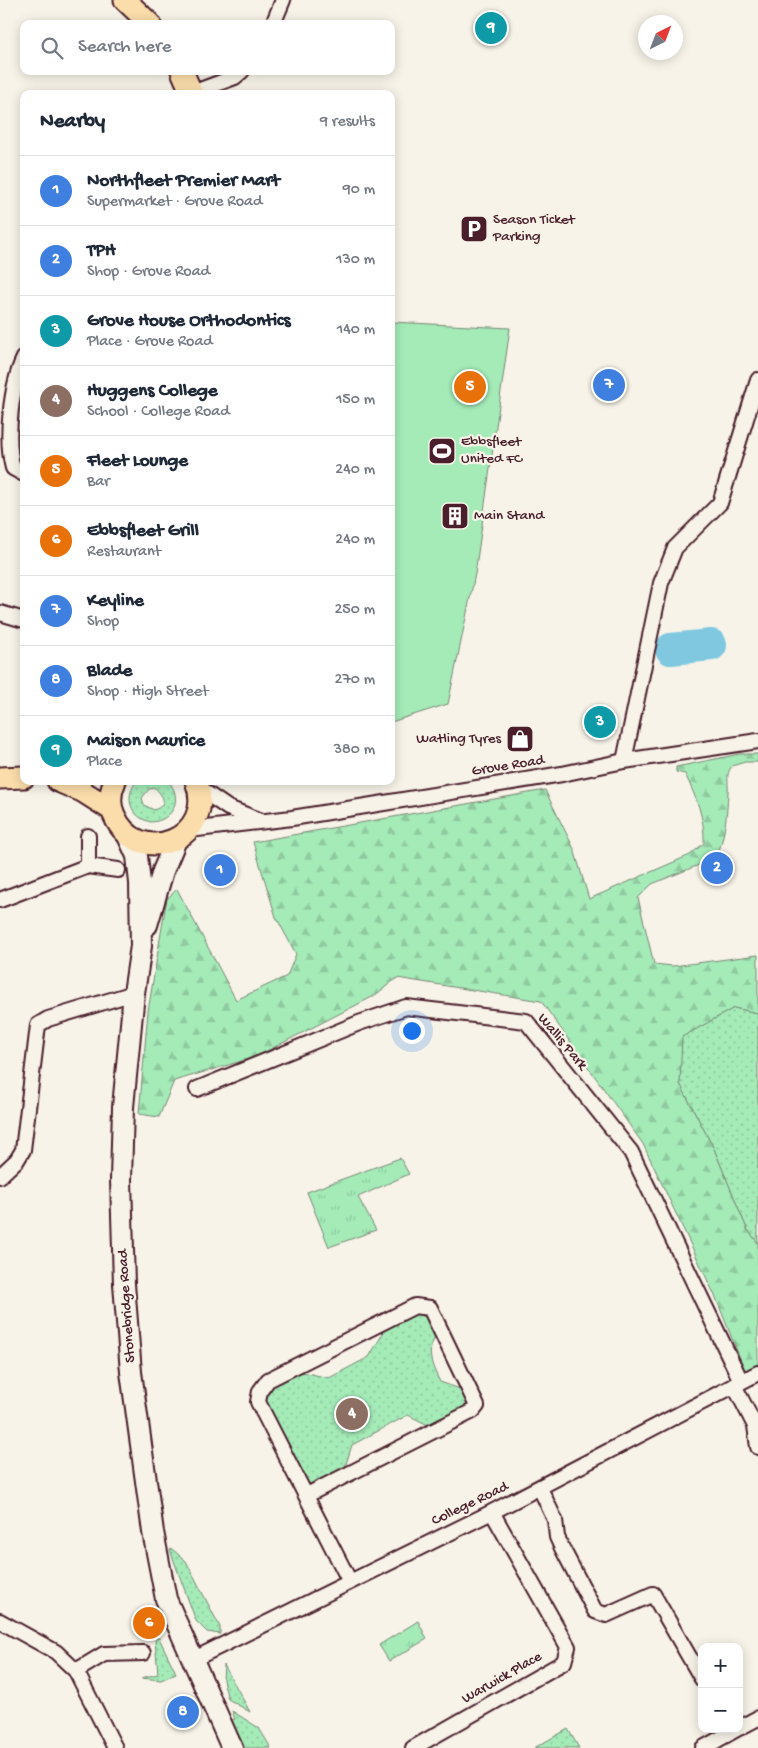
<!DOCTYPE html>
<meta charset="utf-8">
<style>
body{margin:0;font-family:"Gochi Hand",sans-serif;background:#f2f2f3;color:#1f2937}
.controls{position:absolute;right:15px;bottom:15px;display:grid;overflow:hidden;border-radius:10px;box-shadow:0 2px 12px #0003}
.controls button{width:45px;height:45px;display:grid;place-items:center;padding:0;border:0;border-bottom:1px solid #e0e1e3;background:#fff;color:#1f2937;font:25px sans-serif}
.compass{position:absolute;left:638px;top:15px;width:45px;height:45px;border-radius:50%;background:#fff;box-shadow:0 2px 12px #0003;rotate:42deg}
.you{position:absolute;left:411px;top:1030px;width:18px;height:18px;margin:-12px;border:4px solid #fff;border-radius:50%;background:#1a73e8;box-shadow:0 0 0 8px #1a73e833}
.badge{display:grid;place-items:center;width:32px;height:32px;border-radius:50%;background:#7c3aed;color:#fff;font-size:16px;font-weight:700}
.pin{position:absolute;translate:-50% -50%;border:2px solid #fff;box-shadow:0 1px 5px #0006}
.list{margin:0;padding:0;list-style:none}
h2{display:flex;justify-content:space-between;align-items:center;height:65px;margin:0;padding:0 20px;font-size:21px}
h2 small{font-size:16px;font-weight:400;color:#747a83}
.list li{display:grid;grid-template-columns:32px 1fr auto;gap:15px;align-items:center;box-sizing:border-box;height:70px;padding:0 20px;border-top:1px solid #e0e1e3}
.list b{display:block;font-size:19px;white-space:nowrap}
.list p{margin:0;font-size:16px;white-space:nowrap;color:#747a83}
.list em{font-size:16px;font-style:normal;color:#747a83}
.icon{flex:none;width:28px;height:28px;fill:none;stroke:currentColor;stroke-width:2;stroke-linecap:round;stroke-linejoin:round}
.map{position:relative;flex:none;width:758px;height:1748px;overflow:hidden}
.search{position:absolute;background:#fff;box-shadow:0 2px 12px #0003;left:20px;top:20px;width:375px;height:55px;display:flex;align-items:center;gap:12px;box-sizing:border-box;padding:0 18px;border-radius:10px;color:#747a83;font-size:19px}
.panel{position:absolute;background:#fff;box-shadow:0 2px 12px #0003;left:20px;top:90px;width:375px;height:695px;border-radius:10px}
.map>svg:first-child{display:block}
.grass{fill:url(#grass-dots);stroke:#778572;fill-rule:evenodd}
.forest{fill:url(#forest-firs);stroke:#778572}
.park{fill:url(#park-tufts);stroke:#778572}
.pitch{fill:#a4ebb8;stroke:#778572}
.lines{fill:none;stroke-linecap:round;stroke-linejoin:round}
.river{stroke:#7fc8e0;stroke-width:32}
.minor-casing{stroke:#4a1f2b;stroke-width:18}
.secondary-casing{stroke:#4a1f2b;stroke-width:24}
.primary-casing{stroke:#4a1f2b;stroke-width:25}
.minor{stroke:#f7f3e8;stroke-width:14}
.secondary{stroke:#f7f3e8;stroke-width:20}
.primary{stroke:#fbddab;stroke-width:21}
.labels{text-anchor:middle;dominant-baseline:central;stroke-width:4.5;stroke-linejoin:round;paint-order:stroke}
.poi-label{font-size:15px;fill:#4a1f2b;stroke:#f7f3e8;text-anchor:start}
.street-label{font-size:15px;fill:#4a1f2b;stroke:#f7f3e8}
</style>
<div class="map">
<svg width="758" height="1748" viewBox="0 0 758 1748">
<defs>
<pattern id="grass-dots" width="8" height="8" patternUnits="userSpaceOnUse" patternTransform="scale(1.25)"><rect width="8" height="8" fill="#a4ebb8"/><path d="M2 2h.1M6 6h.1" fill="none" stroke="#8fc99e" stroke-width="1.8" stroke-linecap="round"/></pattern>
<pattern id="forest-firs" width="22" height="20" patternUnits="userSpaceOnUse" patternTransform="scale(1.25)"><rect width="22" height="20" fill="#a4ebb8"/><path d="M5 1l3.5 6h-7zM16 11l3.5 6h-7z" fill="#8fc99e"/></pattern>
<pattern id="park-tufts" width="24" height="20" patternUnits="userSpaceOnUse" patternTransform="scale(1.25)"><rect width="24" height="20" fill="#a4ebb8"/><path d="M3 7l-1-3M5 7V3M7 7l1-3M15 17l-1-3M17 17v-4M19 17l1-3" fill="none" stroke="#8fc99e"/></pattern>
</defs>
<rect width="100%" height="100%" fill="#f7f3e8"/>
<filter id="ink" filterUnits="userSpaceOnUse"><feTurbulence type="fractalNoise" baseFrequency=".02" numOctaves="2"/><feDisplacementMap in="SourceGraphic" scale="10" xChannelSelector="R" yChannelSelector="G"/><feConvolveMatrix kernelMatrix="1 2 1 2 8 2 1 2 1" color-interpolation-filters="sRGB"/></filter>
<g filter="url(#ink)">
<path class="grass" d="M137,781H168C184,798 173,821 151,822C131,818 123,797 137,781ZM155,788C162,795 170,804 154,810L144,805L142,798L149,789Z
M734,1008L758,1013V1243L747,1229L714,1149L680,1084L681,1037Z
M414,1314L428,1317L438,1334C424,1350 432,1366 440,1382L466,1391L469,1400L463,1411L430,1426L408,1415L352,1445L345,1467L310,1484L303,1480L264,1404L266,1391L273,1383L298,1371L329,1378L369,1357L385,1330Z
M172,1549L186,1561L220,1627V1634L207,1632L196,1621L170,1550Z
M157,1638H159L176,1673L161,1680L141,1678L158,1674L155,1641Z
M224,1665L250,1712L228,1699L223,1680Z
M232,1711L259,1728L271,1748H245L231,1720L235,1719Z
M568,1729L579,1748H534Z"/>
<path class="forest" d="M740,754H758V762H745L732,766C725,775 729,781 728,792C727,814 725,838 716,858L652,884L638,898L654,964L673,966L758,955V1013L734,1008L682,1037L680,1084L714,1149L747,1229L758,1243V1364L745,1371L716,1298L643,1144L541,1001L397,978L374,996L255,1057L174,1081L159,1117L139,1114L148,1011L165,909L167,899L177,889L236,1000L287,976L296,954L276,917L253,842L545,790L574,849L589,899L690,855L704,843C705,818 696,797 685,774L676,772V767Z"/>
<path class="park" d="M400,1158L409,1174L358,1197L376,1230L329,1247L307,1192Z
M418,1621L427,1639L389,1661L379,1645Z"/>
<path class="pitch" d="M391,322L510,328L475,574L448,704L391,722Z"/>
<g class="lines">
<path class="river" d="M671,649L711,645"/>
<defs>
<path id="minor" d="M273,24L283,0
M192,93L235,77L242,71
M24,358C11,385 5,439 13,468L24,474
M0,613L24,620
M624,761L661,583L675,548L720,503L758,380
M199,788L228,808L259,820
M189,830L292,818L562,774L624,761L758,741
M88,836V866
M0,900L88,866L118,870
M197,1089L359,1023L406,1007L526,1021L631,1152L741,1381
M0,1176L17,1160L23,1150L38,1025L48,1019L134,993
M734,1385L755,1426L758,1447
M540,1488L555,1520L557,1537L562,1548L595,1611L606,1615L653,1594L702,1679
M307,1495L473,1411L477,1406L430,1308L415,1306L268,1380L260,1391L258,1402L350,1582
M0,1621L56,1652L76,1671
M194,1659L492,1512L758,1373
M739,1728L758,1718
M115,1748L76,1671L104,1654L143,1653
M413,1748L564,1662L568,1647L492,1512
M703,1748L737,1729"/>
<path id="secondary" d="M128,836L137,856L140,883L141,946L134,993L123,1107L121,1180L124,1284L131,1372L153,1532L166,1599L232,1748
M147,925L163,871L176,840"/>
<path id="primary" d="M125,0L150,24
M182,71L192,94
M0,778L24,777
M58,781L82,791L112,810
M115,781C110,792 109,804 114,815C138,871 218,838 196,781"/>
</defs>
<use href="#minor" class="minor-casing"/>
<use href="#secondary" class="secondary-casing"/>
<use href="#primary" class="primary-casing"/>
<use href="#minor" class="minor"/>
<use href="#secondary" class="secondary"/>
<use href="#primary" class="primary"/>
</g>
</g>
<defs>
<symbol id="parking-square" viewBox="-11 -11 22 22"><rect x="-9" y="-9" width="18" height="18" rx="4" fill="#4a1f2b" stroke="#f7f3e8"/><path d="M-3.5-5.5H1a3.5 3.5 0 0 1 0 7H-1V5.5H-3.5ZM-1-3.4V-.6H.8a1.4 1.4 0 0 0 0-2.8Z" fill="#fff"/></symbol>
<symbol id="stadium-square" viewBox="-11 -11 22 22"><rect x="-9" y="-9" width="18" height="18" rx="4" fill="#4a1f2b" stroke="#f7f3e8"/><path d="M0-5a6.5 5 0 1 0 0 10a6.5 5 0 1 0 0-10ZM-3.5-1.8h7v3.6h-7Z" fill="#fff"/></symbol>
<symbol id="building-square" viewBox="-11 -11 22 22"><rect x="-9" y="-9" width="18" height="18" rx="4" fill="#4a1f2b" stroke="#f7f3e8"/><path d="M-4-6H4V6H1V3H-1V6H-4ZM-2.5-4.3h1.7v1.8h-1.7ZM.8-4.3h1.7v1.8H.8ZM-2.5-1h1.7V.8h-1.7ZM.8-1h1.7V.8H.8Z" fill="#fff"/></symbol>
<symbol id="shop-square" viewBox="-11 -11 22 22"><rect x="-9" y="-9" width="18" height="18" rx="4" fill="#4a1f2b" stroke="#f7f3e8"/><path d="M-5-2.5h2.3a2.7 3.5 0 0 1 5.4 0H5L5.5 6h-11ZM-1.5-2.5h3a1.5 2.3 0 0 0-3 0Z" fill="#fff"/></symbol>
</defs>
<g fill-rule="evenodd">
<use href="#parking-square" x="458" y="213" width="32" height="32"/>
<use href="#stadium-square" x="426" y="435" width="32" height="32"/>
<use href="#building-square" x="439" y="500" width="32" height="32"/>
<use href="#shop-square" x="504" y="723" width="32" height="32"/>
</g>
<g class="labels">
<g class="poi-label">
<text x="493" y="220">Season Ticket<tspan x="493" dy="17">Parking</tspan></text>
<text x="461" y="442">Ebbsfleet<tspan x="461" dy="17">United FC</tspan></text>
<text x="474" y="516">Main Stand</text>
<text x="501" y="739" text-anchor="end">Watling Tyres</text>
</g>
<g class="street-label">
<text transform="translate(508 766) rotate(-9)">Grove Road</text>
<text transform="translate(562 1042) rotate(50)">Wallis Park</text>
<text transform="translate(127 1306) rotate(-94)">Stonebridge Road</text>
<text transform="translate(470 1504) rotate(-26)">College Road</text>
<text transform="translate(502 1678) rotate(-30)">Warwick Place</text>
</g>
</g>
</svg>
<div class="controls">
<button>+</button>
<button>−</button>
</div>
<svg class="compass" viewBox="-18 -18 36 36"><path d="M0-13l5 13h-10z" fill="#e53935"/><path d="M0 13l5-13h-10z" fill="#747a83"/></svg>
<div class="you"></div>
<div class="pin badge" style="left:220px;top:870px;background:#3f7fe0">1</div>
<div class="pin badge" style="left:717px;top:868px;background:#3f7fe0">2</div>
<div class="pin badge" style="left:600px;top:722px;background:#0f9aa8">3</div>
<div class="pin badge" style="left:352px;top:1414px;background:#8d6e63">4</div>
<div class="pin badge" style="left:470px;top:387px;background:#e8710a">5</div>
<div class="pin badge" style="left:149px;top:1623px;background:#e8710a">6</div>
<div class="pin badge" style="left:609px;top:385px;background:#3f7fe0">7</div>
<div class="pin badge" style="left:183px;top:1712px;background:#3f7fe0">8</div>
<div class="pin badge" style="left:491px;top:28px;background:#0f9aa8">9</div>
<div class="search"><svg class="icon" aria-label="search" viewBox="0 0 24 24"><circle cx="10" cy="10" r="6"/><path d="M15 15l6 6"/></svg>Search here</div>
<section class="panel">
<h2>Nearby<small>9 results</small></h2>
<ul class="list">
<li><span class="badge" style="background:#3f7fe0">1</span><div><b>Northfleet Premier Mart</b><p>Supermarket · Grove Road</p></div><em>90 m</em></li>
<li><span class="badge" style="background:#3f7fe0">2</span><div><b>TPH</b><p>Shop · Grove Road</p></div><em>130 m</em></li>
<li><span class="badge" style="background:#0f9aa8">3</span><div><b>Grove House Orthodontics</b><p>Place · Grove Road</p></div><em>140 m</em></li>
<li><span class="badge" style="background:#8d6e63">4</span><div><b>Huggens College</b><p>School · College Road</p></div><em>150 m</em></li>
<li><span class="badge" style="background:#e8710a">5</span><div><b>Fleet Lounge</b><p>Bar</p></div><em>240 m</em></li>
<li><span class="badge" style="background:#e8710a">6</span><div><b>Ebbsfleet Grill</b><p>Restaurant</p></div><em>240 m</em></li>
<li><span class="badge" style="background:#3f7fe0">7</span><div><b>Keyline</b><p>Shop</p></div><em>250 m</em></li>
<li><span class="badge" style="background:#3f7fe0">8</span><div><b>Blade</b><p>Shop · High Street</p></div><em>270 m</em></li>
<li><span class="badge" style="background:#0f9aa8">9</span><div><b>Maison Maurice</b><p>Place</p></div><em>380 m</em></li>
</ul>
</section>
</div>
